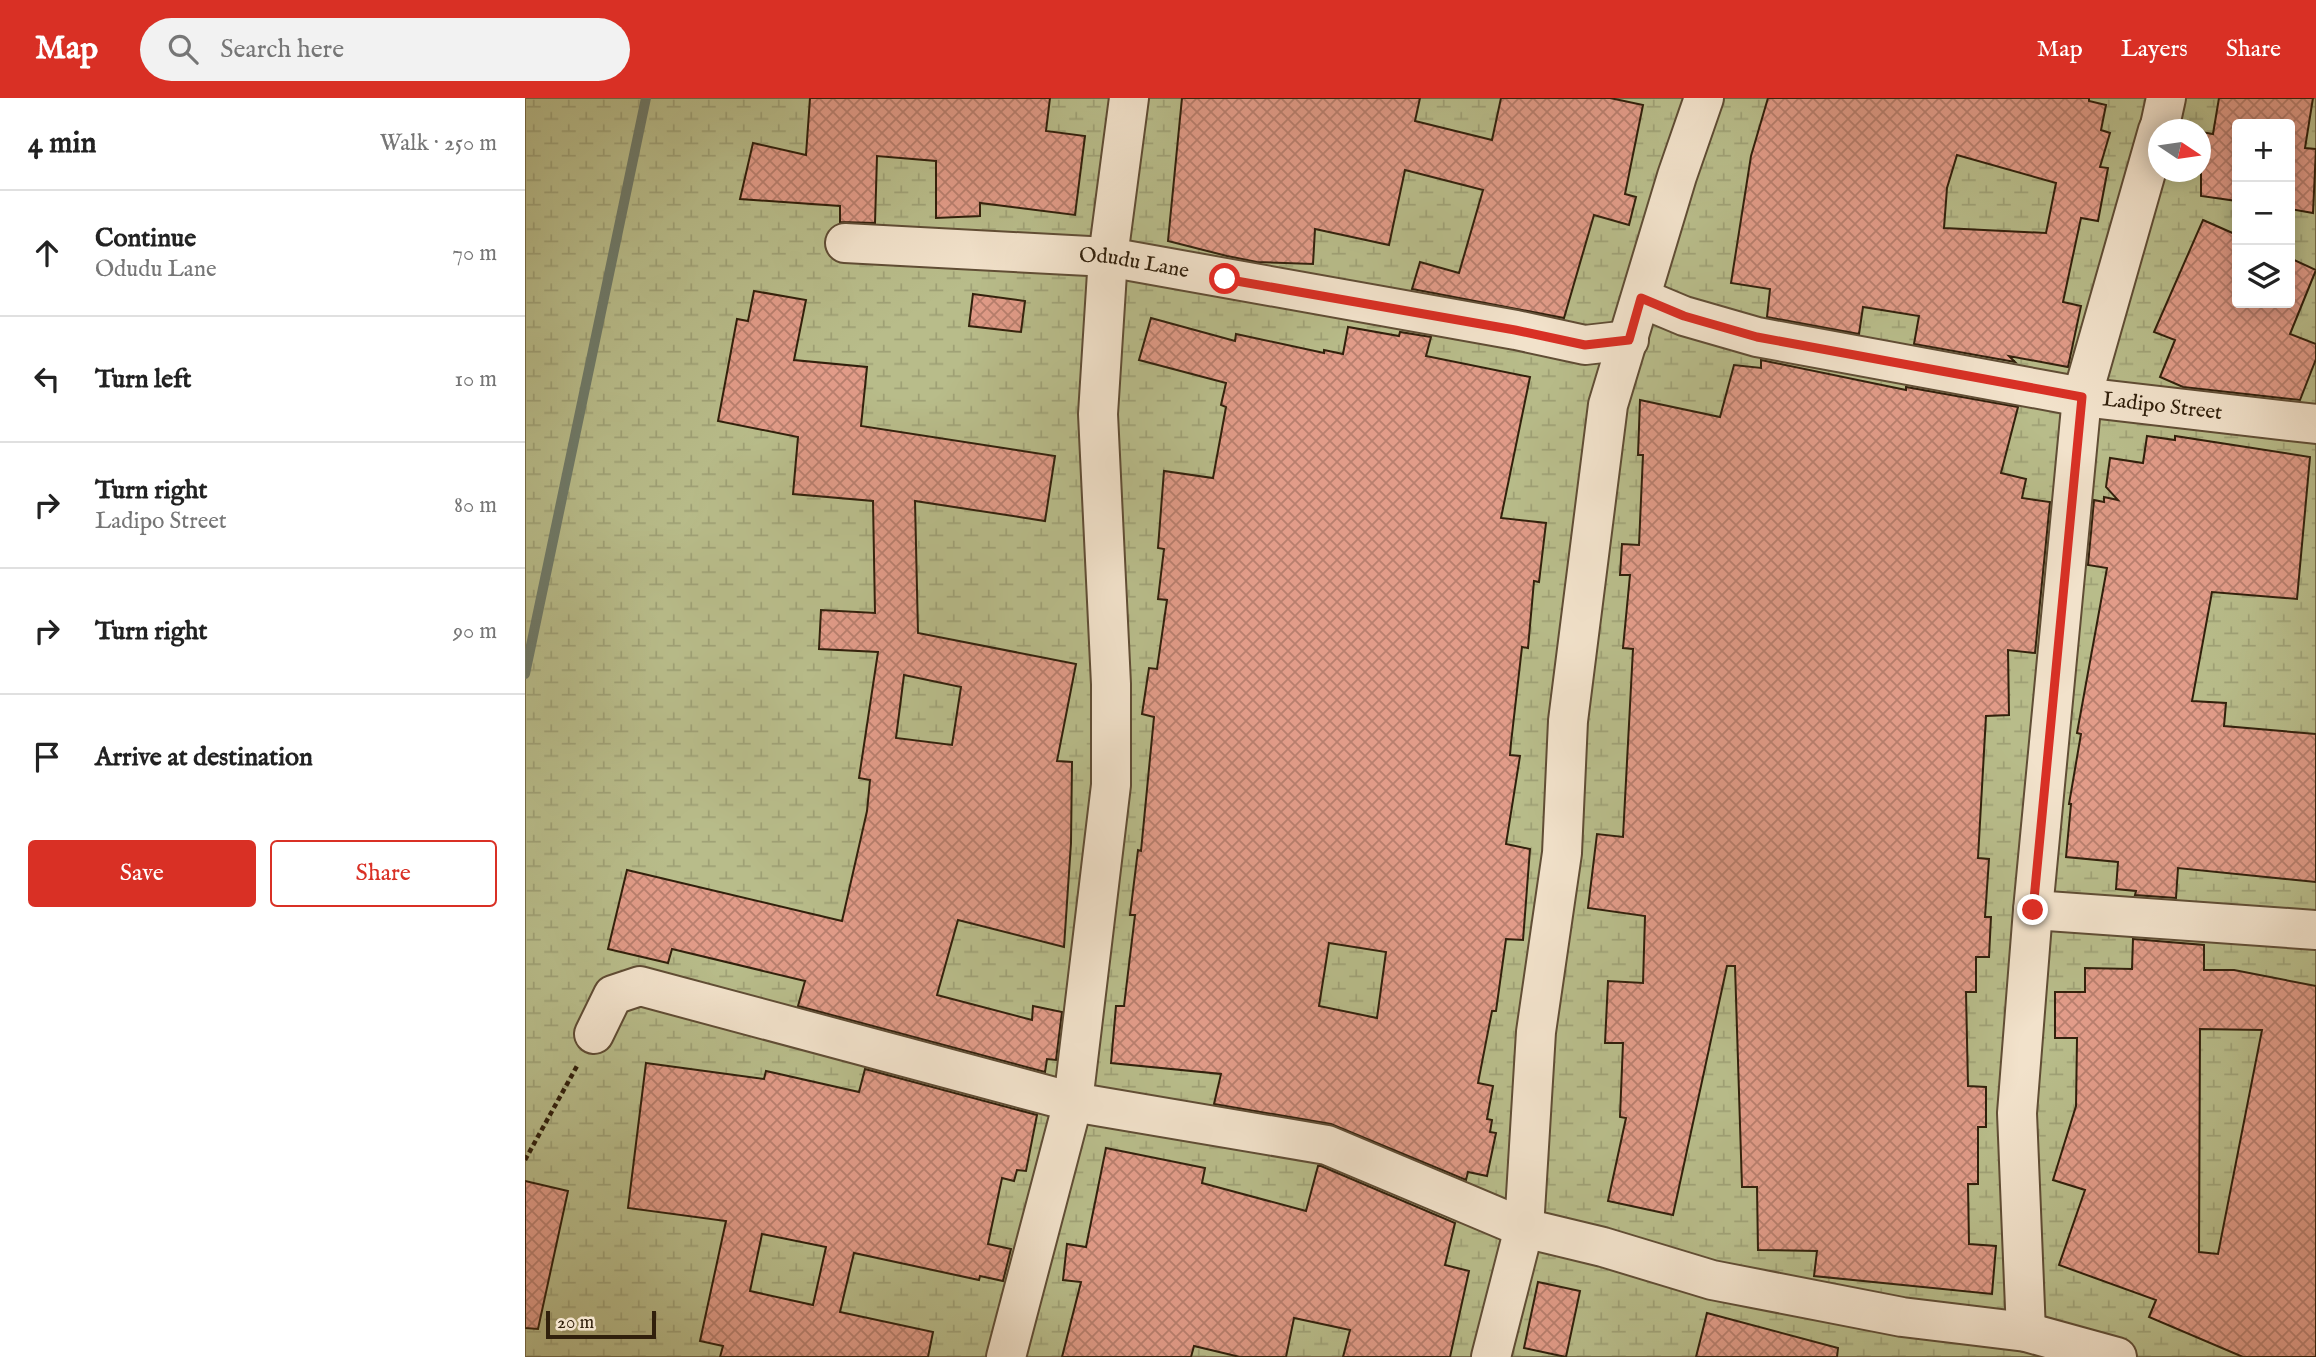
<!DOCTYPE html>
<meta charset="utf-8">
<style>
body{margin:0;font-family:"IM FELL English",serif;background:#f2f2f2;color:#222}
.controls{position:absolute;right:21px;top:21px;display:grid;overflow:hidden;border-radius:7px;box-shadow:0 4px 18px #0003}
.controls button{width:63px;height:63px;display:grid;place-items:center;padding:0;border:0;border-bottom:2px solid #e0e0e0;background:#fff;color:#222;font:35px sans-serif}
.compass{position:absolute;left:1623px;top:21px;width:63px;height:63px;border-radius:50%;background:#fff;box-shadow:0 4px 18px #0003;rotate:103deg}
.scale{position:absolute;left:21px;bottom:18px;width:110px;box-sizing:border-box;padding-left:7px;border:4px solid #31200c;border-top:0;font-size:19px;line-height:24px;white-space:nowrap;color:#31200c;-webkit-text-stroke:5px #f2e2cb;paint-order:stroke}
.stop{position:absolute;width:21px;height:21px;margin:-16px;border:5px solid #d93025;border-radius:50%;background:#fff}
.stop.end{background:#d93025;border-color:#fff;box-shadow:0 2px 7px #0008}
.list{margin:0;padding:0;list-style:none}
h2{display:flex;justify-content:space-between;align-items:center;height:91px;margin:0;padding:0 28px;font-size:30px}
h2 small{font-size:23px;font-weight:400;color:#767676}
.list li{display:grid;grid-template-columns:46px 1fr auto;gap:21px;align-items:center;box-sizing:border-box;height:126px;padding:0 28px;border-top:2px solid #e0e0e0}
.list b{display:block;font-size:26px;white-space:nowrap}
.list p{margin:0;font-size:23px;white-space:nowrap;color:#767676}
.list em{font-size:23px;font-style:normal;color:#767676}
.actions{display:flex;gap:14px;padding:21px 28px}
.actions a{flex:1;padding:16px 0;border:2px solid #d93025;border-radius:7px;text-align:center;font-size:24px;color:#d93025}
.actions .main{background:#d93025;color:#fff}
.icon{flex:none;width:38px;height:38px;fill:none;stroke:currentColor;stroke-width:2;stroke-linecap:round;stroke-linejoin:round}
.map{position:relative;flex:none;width:1791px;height:1259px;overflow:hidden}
header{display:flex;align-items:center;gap:42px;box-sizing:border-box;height:98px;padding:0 35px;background:#d93025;color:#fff}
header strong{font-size:33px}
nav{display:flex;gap:38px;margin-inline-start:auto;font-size:24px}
.search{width:490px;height:63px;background:#f2f2f2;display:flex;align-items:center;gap:18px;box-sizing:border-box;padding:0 24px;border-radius:38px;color:#767676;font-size:26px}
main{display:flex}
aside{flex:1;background:#fff}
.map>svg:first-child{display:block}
.wetland{fill:url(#wetland-marsh);stroke:#746e4b;stroke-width:2;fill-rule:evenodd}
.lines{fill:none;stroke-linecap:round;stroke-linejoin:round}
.stream{stroke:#6f7b6a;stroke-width:10}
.building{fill:url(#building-cross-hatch);stroke:#31200c;stroke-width:2;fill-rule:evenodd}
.minor-casing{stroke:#604d35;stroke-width:42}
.path{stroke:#31200c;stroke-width:4.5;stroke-dasharray:5 3.5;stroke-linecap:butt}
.minor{stroke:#f2e2cb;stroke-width:38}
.route{stroke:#d93025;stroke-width:9}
.labels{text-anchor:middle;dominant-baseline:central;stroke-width:7;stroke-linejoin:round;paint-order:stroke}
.street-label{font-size:21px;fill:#31200c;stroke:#f2e2cb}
</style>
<header>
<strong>Map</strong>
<div class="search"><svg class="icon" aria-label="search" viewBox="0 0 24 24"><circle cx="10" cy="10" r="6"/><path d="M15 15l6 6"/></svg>Search here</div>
<nav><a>Map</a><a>Layers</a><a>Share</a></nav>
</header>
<main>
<aside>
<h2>4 min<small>Walk · 250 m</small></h2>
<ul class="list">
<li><svg class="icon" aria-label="ahead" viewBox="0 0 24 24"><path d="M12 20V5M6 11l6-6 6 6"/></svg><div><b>Continue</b><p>Odudu Lane</p></div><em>70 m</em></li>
<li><svg class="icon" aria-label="left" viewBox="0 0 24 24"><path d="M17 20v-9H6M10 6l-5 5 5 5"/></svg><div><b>Turn left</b></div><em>10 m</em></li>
<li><svg class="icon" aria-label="right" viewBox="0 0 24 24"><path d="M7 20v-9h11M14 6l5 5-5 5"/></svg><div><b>Turn right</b><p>Ladipo Street</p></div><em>80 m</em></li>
<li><svg class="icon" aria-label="right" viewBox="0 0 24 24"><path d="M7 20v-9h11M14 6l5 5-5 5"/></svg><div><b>Turn right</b></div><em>90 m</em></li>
<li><svg class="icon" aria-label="arrive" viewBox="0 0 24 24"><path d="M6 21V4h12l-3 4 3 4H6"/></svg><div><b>Arrive at destination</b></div></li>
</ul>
<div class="actions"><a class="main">Save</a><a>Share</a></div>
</aside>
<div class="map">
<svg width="1791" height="1259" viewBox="0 0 1791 1259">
<defs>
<pattern id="wetland-marsh" width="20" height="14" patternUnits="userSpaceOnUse" patternTransform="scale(1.75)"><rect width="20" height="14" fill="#b8bc8a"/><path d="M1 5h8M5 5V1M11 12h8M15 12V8" fill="none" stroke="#9fa176"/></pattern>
<pattern id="building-cross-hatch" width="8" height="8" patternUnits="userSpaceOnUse" patternTransform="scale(1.75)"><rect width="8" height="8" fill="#e29c89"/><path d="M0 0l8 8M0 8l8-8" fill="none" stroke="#b87f6e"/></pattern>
</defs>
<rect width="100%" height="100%" fill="#ebd3af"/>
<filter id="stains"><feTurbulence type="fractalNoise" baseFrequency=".00286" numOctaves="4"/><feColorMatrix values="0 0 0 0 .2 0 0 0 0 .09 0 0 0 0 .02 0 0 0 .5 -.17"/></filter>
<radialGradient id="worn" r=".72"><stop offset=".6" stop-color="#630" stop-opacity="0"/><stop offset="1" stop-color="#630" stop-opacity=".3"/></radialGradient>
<path class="wetland" d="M0,0H1791V1259H0ZM1712,26H1765V205H1712ZM1633,32H1675V74H1633Z"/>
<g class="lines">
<path class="stream" d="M0,576L121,0"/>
</g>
<path class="building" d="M285,0H525L521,33L560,38L550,117L455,105V118L411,120V63L352,58L350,125L315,124V108L215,101L228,45L281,57Z
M657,0H895L890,23L967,42L976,0H1085L1118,7L1100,96L1111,99L1104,127L1069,117L1039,220L887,191L895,164L934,175L958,92L880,72L864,147L790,131L788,166L732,164L702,158L643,143Z
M1243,0H1564V3L1581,7L1576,32L1585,35L1575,69L1583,70L1573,123L1556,120L1538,204L1556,208L1543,269L1484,258L1490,264L1389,246L1394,218L1338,209L1334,236L1242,219L1245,191L1206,185L1226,58ZM1432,57L1531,85L1521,135L1419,130L1422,90Z
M1694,0H1788L1780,50L1791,51L1788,115L1765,111V26H1712V103L1676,98V34L1688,36Z
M1678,122L1712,137V205H1765V160L1791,172L1765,236L1791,246V261L1775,302L1658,289L1635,279L1650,242L1629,234Z
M229,193L281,202L269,262L342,269L336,328L530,358L520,423L390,403L393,535L551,566L532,663L547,664L546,745L539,849L433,822L412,897L507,922L508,908L537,914L531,962L522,961L520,974L273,908L280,883L147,851L143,865L83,851L102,772L317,823L342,713L345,682L334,680L353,554L294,551L296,512L350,515L348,403L268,396L273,339L193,323L212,221L223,223ZM379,577L436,589L427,647L371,640Z
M448,196L500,203L496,234L444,228Z
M626,220L710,243L711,236L799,255V252L818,256L823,229L874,238L875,234L906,239L901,258L1005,279L976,420L1021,425L1014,484L1009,483L1003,550L997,549L986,645L985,657L995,658L981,746L1005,751L998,842L981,841L971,913H967L953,985L968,988L962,1021L967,1022L965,1034L971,1035L962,1078L943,1074L941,1082L806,1026L689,1006L696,976L586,965L591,908H599L610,817H605L613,752L616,753L629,619L617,616L624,570L632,571L642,502L633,501L639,451L633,450L639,373L688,380L701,309L696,307L701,285L614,262ZM804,845L861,854L852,920L794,908Z
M1236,262L1381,292V289L1493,309L1476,375L1501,381L1497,400L1525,404L1510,555L1483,552L1484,617L1461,618L1453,760L1464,761L1460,819H1466L1464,859H1451V894H1441L1443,988L1461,989V1029H1453V1086H1443L1444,1146L1471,1148L1467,1196L1289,1178L1292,1153L1233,1152L1232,1089H1217L1210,868H1202L1148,1117L1083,1103L1101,1020L1095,1019L1098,945H1080L1083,883L1118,885L1120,818L1063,810L1072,736L1098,739L1108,551L1098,550L1105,477H1095L1097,446L1114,447L1118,357H1113L1115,302L1195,319L1209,267L1236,270Z
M1622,338L1650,342V338L1785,359L1772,501L1687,494L1667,603L1701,605L1699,628L1791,636V784L1653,770L1651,800L1610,797L1611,793L1591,791L1593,764L1541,759L1546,706H1544L1556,636L1552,635L1582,470L1563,467L1569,402L1579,404V399L1593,402L1581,389L1585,360L1618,365Z
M1608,841L1679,847V872H1709L1791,888V1259H1718L1624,1219L1631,1202L1534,1167L1560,1092L1528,1082L1551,1008L1552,940H1530V894H1560V870L1607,871ZM1675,931L1737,932L1693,1156L1674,1154Z
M121,965L239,981L241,973L334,994L340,971L512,1017L501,1073L492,1072L489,1083L477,1080L463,1146L486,1151L478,1183L455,1178L454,1182L329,1155L315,1214L408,1234L403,1259H195L198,1248L175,1243L201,1123L103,1110ZM237,1136L301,1149L288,1207L225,1193Z
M581,1050L680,1070L677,1085L781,1113L793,1068H796L930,1125L920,1167L944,1173L925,1259H818L825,1232L769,1220L761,1259H715L669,1248L666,1259H537L556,1184L538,1182L542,1146L561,1149Z
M0,1083L43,1093L13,1231L0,1230Z
M1013,1184L1055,1193L1041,1259L999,1250Z
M1182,1215L1313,1250L1312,1259H1171Z"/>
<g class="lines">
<defs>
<g id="minor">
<path d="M1634,32L1641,0"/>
<path id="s1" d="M320,145L583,159L991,232L1060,247L1104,242"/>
<path id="s2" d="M1116,200L1159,218L1232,239L1557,299L1791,326"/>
<path d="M1508,812L1791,832"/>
<path d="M69,936L88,897L115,888L548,1004L802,1047L999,1130L1078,1149L1187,1182L1377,1219L1501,1234L1592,1259"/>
<path d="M1501,1234L1492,1015L1508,812L1557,299L1633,32"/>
<path d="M481,1259L548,1004L586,687V586L573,316L583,159L604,0"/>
<path d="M966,1259L999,1130L1011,934L1037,755L1043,623L1083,307L1152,78L1179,0"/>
</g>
</defs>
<use href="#minor" class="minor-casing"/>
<path class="path" d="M0,1062L52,968"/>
<use href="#minor" class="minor"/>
</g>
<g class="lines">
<path class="route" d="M700,181L990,232L1060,247L1104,242L1116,200L1159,218L1232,239L1557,299L1508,812"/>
</g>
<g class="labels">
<g class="street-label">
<text stroke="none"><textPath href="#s1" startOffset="290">Odudu Lane</textPath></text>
<text stroke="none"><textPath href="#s2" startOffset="534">Ladipo Street</textPath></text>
</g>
</g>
<rect width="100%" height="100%" filter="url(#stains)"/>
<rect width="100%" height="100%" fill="url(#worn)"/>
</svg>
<div class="controls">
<button>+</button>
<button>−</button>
<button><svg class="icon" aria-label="layers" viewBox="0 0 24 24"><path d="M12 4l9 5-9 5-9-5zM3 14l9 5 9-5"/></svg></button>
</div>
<svg class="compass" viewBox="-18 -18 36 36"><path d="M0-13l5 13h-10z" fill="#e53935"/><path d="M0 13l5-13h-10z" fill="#767676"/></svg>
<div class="scale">20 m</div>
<div class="stop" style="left:700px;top:181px"></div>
<div class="stop end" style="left:1508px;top:812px"></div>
</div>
</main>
